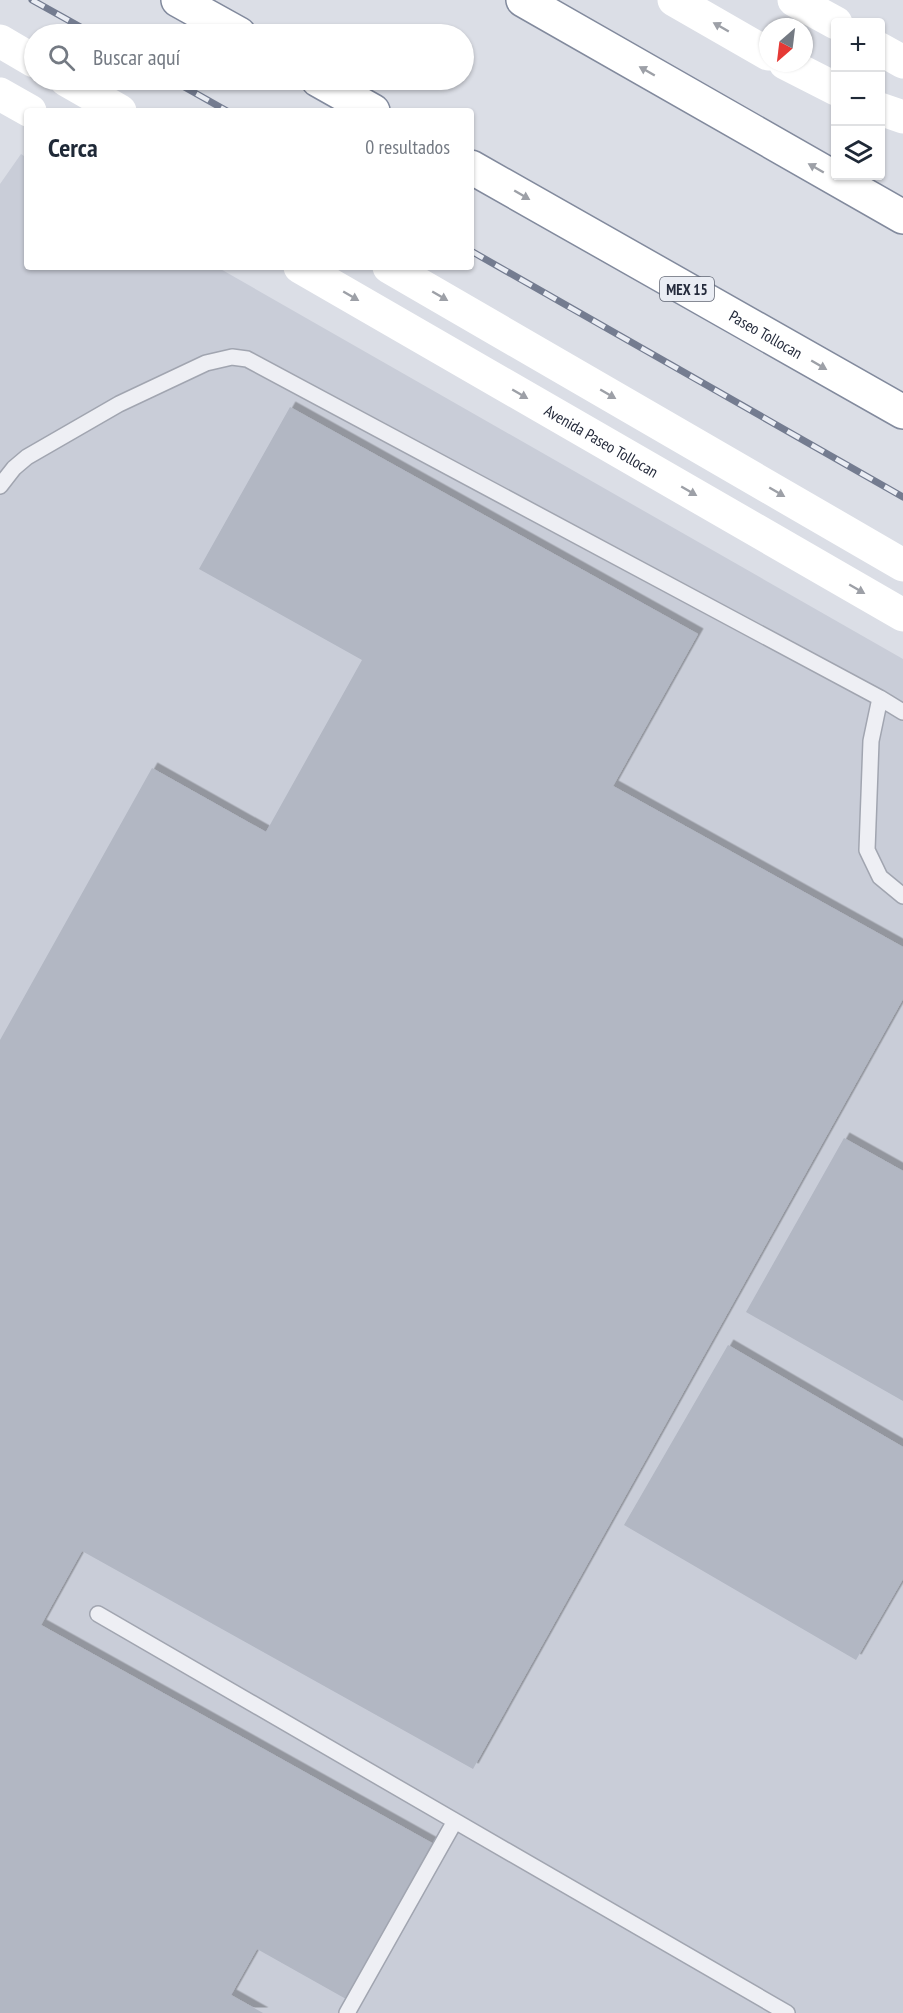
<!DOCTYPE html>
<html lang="es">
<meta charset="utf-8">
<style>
body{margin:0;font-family:"PT Sans Narrow",sans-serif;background:#f6f6f7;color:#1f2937}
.controls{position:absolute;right:18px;top:18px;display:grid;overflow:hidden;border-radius:6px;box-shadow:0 2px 4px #0004}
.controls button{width:54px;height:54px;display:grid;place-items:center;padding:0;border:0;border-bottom:2px solid #e0e1e3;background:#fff;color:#1f2937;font:30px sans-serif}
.compass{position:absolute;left:759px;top:18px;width:54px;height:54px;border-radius:50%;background:#fff;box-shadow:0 2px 4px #0004;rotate:208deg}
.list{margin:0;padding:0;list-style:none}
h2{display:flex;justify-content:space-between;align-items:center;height:78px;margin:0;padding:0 24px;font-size:26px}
h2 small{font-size:20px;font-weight:400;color:#747a83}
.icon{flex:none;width:33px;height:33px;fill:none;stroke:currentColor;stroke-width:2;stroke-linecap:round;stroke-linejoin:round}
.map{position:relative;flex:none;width:903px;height:2013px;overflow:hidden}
.search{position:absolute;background:#fff;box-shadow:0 2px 4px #0004;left:24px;top:24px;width:450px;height:66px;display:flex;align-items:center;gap:15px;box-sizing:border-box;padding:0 21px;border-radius:33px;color:#747a83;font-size:22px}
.panel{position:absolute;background:#fff;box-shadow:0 2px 4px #0004;left:24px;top:108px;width:450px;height:162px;border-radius:6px}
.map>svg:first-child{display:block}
.built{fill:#c9cdd8}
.building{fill:#b2b7c3;filter:url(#shadow)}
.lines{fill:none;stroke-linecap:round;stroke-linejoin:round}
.service-casing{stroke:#a1a5b0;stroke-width:18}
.trunk-casing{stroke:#828a9d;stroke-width:36}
.service{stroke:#eeeff4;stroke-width:15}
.secondary{stroke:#fff;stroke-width:33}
.trunk{stroke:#fff;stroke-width:33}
.rail-casing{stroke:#747c90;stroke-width:7}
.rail{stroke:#eaedf4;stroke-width:4.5;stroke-dasharray:14;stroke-linecap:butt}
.oneway{fill:#9da0a7}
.labels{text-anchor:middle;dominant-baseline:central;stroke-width:4.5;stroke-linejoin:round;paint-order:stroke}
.shield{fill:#eaedf4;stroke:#606573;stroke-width:1.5}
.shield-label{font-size:15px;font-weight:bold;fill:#252b3c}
.street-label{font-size:16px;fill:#252b3c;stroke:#eaedf4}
</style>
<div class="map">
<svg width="903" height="2013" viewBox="0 0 903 2013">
<defs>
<filter id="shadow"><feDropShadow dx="5.5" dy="-5.5" stdDeviation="0" flood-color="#0004"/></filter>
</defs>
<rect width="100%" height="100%" fill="#dbdee6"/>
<path class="built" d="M21,154L27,158V267H217L903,659V2013H0V184Z"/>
<path class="building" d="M290,407L698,634L613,786L903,947V999L473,1769L82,1551L41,1625L432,1843L346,1999L257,1949L231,1995L263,2013H0V1040L152,768L266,832L362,660L199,569Z
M844,1138L903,1171V1401L746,1312Z
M728,1345L903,1447V1579L856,1660L624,1525Z"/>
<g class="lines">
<defs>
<path id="service" d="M0,486L14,468L27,457L119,404L206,363L232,357L247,359L880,698L871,741L867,850L880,877L903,896
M880,698L903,712
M98,1614L455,1821
M347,2013L455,1821L787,2013"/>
<g id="trunk">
<path d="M178,0L239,34"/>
<path d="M523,0L903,217"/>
<path d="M318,80L373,111"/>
<path id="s2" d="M471,167L903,412"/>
</g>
</defs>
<use href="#service" class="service-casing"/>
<use href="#trunk" class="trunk-casing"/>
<use href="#service" class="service"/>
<g class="secondary">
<path d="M674,0L768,54"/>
<path d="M794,0L836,23"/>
<path d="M0,41L34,61"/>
<path d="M880,49L903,62"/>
<path d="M785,63L836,89"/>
<path d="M66,80L120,111"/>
<path d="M0,94L30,111"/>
<path d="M880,109L903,117"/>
<path id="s1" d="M300,267L903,615"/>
<path d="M389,267L903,565"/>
</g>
<use href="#trunk" class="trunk"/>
<defs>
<path id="rail" d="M32,0L93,34
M172,80L227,111
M471,251L903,497"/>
</defs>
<use href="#rail" class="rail-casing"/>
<use href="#rail" class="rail"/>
</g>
<defs><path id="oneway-solid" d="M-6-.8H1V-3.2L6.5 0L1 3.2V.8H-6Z" transform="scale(1.5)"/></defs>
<g class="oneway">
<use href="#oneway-solid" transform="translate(721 27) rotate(-150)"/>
<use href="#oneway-solid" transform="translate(647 71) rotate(-150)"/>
<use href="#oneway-solid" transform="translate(816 168) rotate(-150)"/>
<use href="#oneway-solid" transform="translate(522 195) rotate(30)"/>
<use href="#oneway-solid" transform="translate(351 296) rotate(30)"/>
<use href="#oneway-solid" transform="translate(440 296) rotate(30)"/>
<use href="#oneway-solid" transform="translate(819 365) rotate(30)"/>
<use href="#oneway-solid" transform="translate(520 394) rotate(30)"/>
<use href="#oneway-solid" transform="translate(608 394) rotate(30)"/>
<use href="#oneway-solid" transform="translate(689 491) rotate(30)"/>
<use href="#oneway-solid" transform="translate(777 492) rotate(30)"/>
<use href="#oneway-solid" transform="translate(857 589) rotate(30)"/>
</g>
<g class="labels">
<rect class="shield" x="660" y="277" width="54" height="24" rx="4.5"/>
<g class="shield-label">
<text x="687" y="289">MEX 15</text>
</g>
<g class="street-label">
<text stroke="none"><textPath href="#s2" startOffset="339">Paseo Tollocan</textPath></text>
<text stroke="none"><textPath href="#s1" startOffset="348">Avenida Paseo Tollocan</textPath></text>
</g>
</g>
</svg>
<div class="controls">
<button>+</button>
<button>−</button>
<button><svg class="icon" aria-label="layers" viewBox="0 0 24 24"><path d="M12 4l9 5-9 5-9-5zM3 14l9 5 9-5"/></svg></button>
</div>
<svg class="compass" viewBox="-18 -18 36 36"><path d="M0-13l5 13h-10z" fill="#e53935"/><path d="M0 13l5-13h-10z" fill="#747a83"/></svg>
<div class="search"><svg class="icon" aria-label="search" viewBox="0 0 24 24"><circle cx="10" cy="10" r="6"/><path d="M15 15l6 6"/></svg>Buscar aquí</div>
<section class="panel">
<h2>Cerca<small>0 resultados</small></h2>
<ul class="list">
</ul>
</section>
</div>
